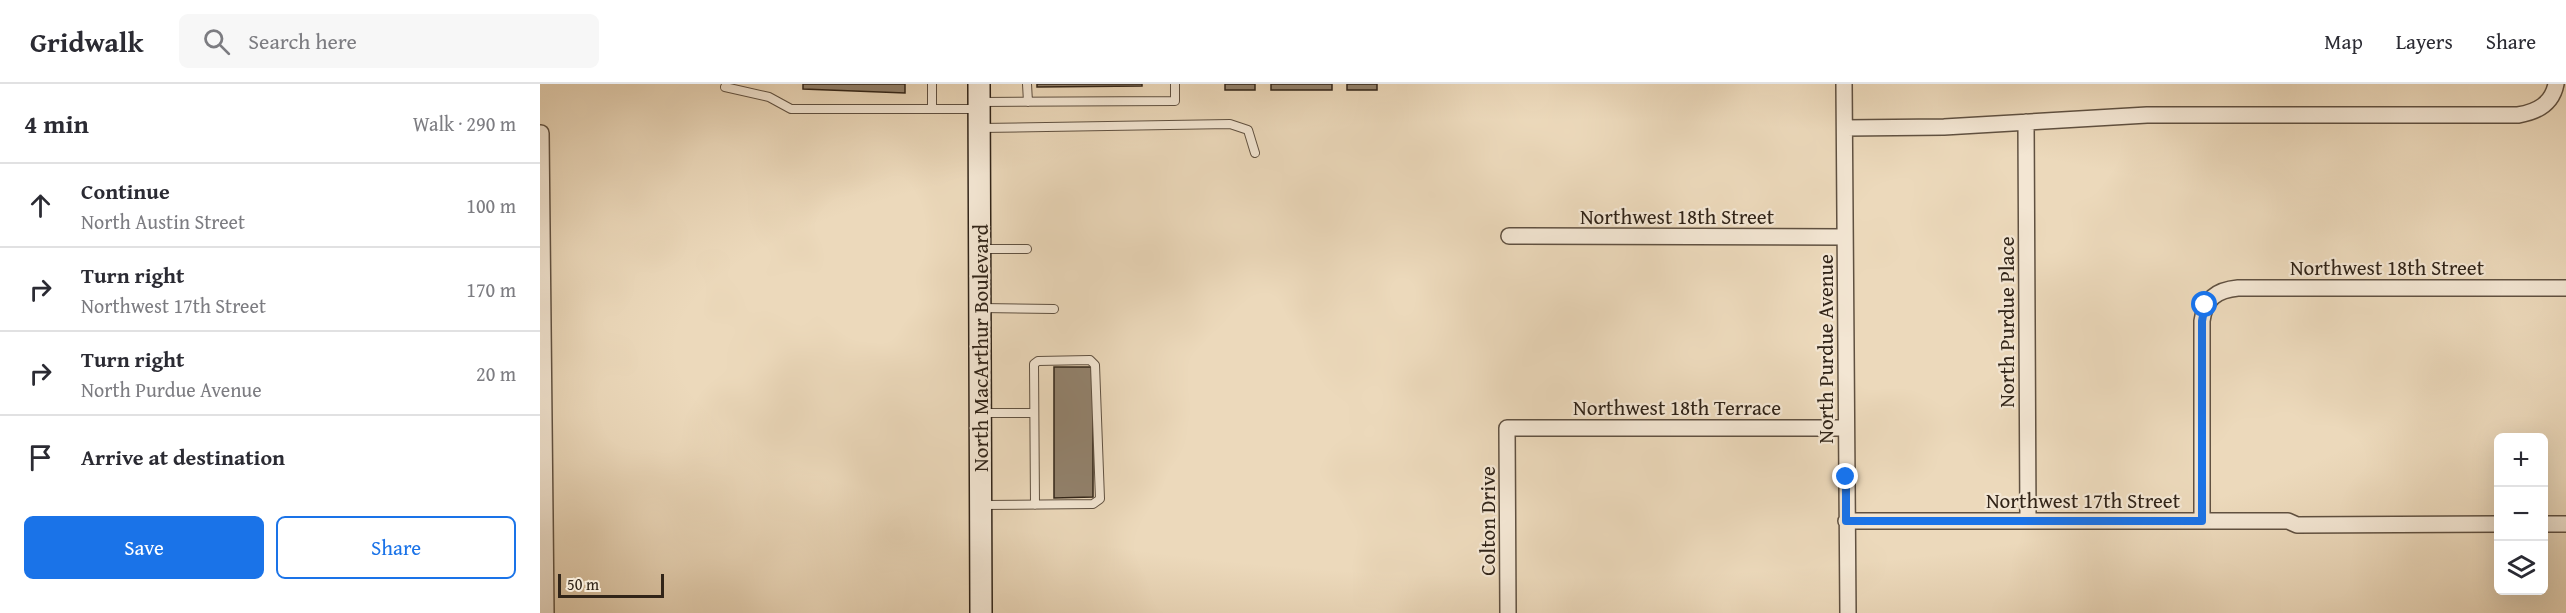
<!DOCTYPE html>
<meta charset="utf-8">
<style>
body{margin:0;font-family:"Gentium Book Plus",serif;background:#f7f7f7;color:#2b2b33}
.controls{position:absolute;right:18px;bottom:18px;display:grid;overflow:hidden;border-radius:9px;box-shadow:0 6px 24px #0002}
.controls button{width:54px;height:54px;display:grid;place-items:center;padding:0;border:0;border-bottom:2px solid #e1e1e2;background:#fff;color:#2b2b33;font:30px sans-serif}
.scale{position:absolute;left:18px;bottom:15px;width:106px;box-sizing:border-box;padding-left:6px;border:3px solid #312418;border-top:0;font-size:16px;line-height:21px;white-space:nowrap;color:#312418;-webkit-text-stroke:4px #f3e6d3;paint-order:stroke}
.stop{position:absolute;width:18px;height:18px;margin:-14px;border:4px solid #1a73e8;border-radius:50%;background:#fff}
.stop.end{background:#1a73e8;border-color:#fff;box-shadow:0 2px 6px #0008}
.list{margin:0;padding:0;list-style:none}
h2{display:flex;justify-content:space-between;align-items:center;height:78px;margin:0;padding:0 24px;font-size:26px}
h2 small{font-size:20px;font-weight:400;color:#7c7c81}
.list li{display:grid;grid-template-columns:39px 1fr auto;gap:18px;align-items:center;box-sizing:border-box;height:84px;padding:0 24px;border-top:2px solid #e1e1e2}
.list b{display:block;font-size:22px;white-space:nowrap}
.list p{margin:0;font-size:20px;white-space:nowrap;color:#7c7c81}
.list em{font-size:20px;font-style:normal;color:#7c7c81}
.actions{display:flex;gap:12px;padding:18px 24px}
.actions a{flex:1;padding:14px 0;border:2px solid #1a73e8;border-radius:9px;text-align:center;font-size:21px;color:#1a73e8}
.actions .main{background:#1a73e8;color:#fff}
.icon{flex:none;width:33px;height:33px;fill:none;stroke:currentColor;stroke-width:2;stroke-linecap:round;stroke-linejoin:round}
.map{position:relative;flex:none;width:2026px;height:529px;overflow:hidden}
header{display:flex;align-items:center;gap:36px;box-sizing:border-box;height:84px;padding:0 30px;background:#fff;border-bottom:2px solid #e1e1e2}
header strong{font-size:28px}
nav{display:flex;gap:33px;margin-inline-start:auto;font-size:21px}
.search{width:420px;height:54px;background:#f7f7f7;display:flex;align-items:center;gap:15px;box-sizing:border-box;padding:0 21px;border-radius:9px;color:#7c7c81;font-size:22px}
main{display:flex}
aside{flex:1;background:#fff}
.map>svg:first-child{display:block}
.building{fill:#92826d;stroke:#312418;stroke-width:1.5}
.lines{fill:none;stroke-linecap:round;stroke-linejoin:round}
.lane-casing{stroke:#605141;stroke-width:10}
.street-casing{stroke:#605141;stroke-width:18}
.secondary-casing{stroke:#312418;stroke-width:24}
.lane{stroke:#f3e6d3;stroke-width:8}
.street{stroke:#f3e6d3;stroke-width:15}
.secondary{stroke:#f3e6d3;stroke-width:21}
.route{stroke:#1a73e8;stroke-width:8}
.labels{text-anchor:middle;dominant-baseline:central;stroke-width:4.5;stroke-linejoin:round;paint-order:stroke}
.street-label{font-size:21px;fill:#312418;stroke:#f3e6d3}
</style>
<header>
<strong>Gridwalk</strong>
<div class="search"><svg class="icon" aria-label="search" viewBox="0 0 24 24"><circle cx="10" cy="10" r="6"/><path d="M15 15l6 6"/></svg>Search here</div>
<nav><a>Map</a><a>Layers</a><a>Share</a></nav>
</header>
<main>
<aside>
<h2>4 min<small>Walk · 290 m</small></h2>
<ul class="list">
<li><svg class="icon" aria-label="ahead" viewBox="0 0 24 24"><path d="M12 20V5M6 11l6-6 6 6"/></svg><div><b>Continue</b><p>North Austin Street</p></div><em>100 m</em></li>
<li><svg class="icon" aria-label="right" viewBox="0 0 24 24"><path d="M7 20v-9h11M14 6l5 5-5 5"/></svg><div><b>Turn right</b><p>Northwest 17th Street</p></div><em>170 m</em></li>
<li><svg class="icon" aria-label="right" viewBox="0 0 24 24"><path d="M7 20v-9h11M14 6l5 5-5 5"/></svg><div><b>Turn right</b><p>North Purdue Avenue</p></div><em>20 m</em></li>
<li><svg class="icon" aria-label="arrive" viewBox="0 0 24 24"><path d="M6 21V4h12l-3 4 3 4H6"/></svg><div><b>Arrive at destination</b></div></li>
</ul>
<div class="actions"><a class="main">Save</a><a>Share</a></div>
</aside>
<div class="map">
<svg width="2026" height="529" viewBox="0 0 2026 529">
<rect width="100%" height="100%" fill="#ecd9bb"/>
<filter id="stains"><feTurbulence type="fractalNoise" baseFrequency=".00333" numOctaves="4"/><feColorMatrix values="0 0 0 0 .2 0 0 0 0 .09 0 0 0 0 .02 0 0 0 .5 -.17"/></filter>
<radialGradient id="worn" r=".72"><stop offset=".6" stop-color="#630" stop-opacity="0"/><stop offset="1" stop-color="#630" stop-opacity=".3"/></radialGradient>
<path class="building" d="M263,0H365V9L263,5Z
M497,0H602V2L497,3Z
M685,0H715V6H685Z
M731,0H792V6H731Z
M807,0H837V6H807Z
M514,283H553V413L514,414Z"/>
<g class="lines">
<defs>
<path id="lane" d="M487,0L488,18
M185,3L229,13L251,25H437
M441,18L635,17V0
M392,25V0
M440,44L690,40L708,46L715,69
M441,165H487
M442,224L514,225
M442,329H494
M442,421L553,420L560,415L555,281L550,276L498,277L494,280L495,421"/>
<path id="street" d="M1304,0L1308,529
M1486,38L1488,437
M1305,44L1404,43L1607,31H1978C1997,28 2012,20 2016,0
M1,49L6,529
M969,152L1305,153
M1306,437H1748L1757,441L1958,440
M1662,437V237C1665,215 1676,206 1698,204H2026
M2004,440H2026
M968,529L967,344H1306"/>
<path id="secondary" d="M439,0L441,529"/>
</defs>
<use href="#lane" class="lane-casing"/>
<use href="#street" class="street-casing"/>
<use href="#secondary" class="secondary-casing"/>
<use href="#lane" class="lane"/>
<use href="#street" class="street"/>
<use href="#secondary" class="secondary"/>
</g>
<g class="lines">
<path class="route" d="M1306,393V437H1662V237L1665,221"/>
</g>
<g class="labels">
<g class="street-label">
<text x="1137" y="132">Northwest 18th Street</text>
<text x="1847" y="183">Northwest 18th Street</text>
<text transform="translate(1466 238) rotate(-90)">North Purdue Place</text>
<text transform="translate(440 264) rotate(-90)">North MacArthur Boulevard</text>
<text transform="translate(1285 265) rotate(-90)">North Purdue Avenue</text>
<text x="1137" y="323">Northwest 18th Terrace</text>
<text x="1543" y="416">Northwest 17th Street</text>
<text transform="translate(947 437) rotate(-90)">Colton Drive</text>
</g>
</g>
<rect width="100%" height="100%" filter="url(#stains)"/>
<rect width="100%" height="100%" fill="url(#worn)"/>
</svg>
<div class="controls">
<button>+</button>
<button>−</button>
<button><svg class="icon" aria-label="layers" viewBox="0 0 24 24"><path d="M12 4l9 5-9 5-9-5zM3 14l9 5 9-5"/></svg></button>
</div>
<div class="scale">50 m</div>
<div class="stop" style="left:1665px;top:221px"></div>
<div class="stop end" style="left:1306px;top:393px"></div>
</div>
</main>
